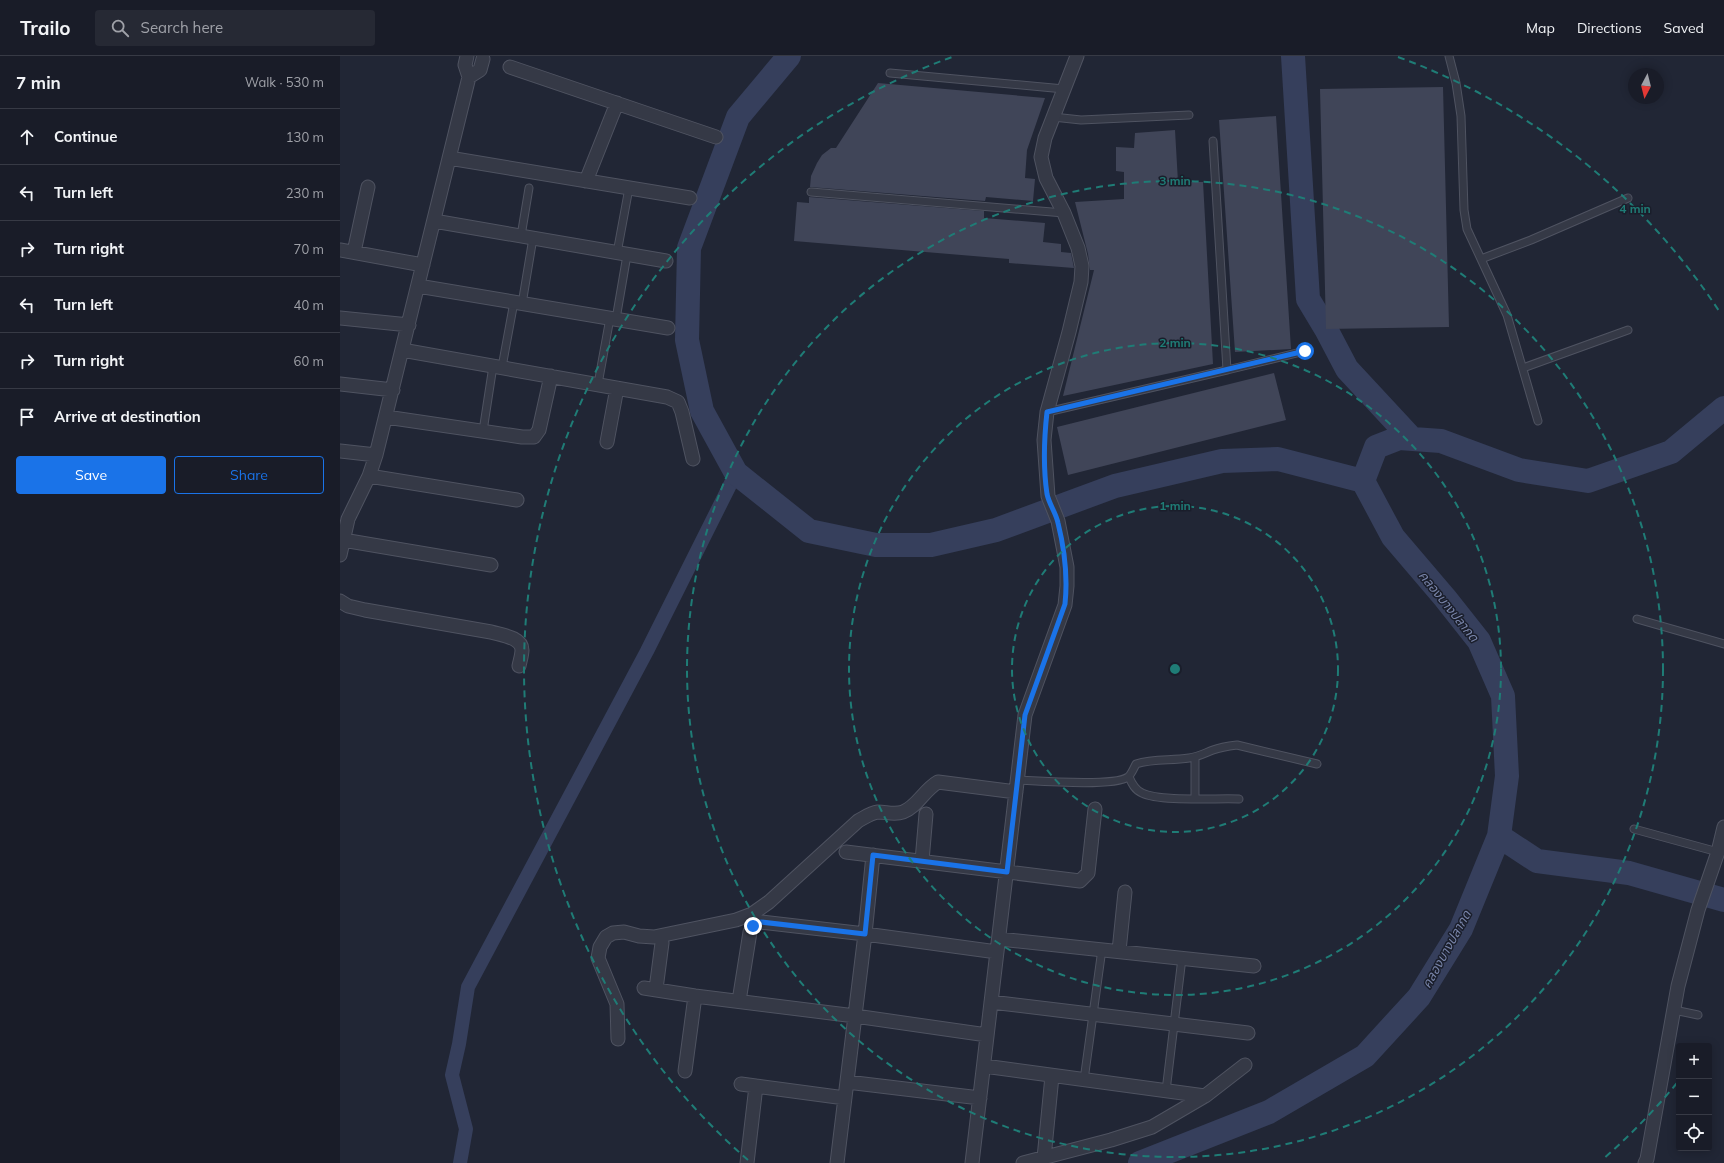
<!DOCTYPE html>
<meta charset="utf-8">
<style>
body{margin:0;font-family:Mulish,"Noto Sans Thai",sans-serif;background:#262934;color:#f1f3f6}
.controls{position:absolute;right:12px;bottom:12px;display:grid;overflow:hidden;border-radius:4px;box-shadow:0 2px 10px #0003}
.controls button{width:36px;height:36px;display:grid;place-items:center;padding:0;border:0;border-bottom:1px solid #373a45;background:#191c28;color:#f1f3f6;font:20px sans-serif}
.compass{position:absolute;left:1288px;top:12px;width:36px;height:36px;border-radius:50%;background:#191c28;box-shadow:0 2px 10px #0003;rotate:187deg}
.stop{position:absolute;width:12px;height:12px;margin:-9px;border:3px solid #1a73e8;border-radius:50%;background:#fff}
.stop.end{background:#1a73e8;border-color:#fff;box-shadow:0 1px 4px #0008}
.list{margin:0;padding:0;list-style:none}
h2{display:flex;justify-content:space-between;align-items:center;height:52px;margin:0;padding:0 16px;font-size:17px}
h2 small{font-size:13px;font-weight:400;color:#9fa1a8}
.list li{display:grid;grid-template-columns:26px 1fr auto;gap:12px;align-items:center;box-sizing:border-box;height:56px;padding:0 16px;border-top:1px solid #373a45}
.list b{display:block;font-size:15px;white-space:nowrap}
.list em{font-size:13px;font-style:normal;color:#9fa1a8}
.actions{display:flex;gap:8px;padding:12px 16px}
.actions a{flex:1;padding:9px 0;border:1px solid #1a73e8;border-radius:4px;text-align:center;font-size:14px;color:#1a73e8}
.actions .main{background:#1a73e8;color:#fff}
.icon{flex:none;width:22px;height:22px;fill:none;stroke:currentColor;stroke-width:2;stroke-linecap:round;stroke-linejoin:round}
.map{position:relative;flex:none;width:1384px;height:1107px;overflow:hidden}
header{display:flex;align-items:center;gap:24px;box-sizing:border-box;height:56px;padding:0 20px;background:#191c28;border-bottom:1px solid #373a45}
header strong{font-size:19px}
nav{display:flex;gap:22px;margin-inline-start:auto;font-size:14px}
.search{width:280px;height:36px;background:#262934;display:flex;align-items:center;gap:10px;box-sizing:border-box;padding:0 14px;border-radius:4px;color:#9fa1a8;font-size:15px}
main{display:flex}
aside{flex:1;background:#191c28}
.map>svg:first-child{display:block}
.lines{fill:none;stroke-linecap:round;stroke-linejoin:round}
.canal{stroke:#363f5c;stroke-width:14}
.river{stroke:#363f5c;stroke-width:24}
.building{fill:#404558}
.lane-casing{stroke:#4f5361;stroke-width:9}
.street-casing{stroke:#4f5361;stroke-width:15}
.lane{stroke:#353946;stroke-width:7}
.street{stroke:#353946;stroke-width:13}
.route{stroke:#1a73e8;stroke-width:5}
.ring{fill:none;stroke:#1f7c76;stroke-width:2;stroke-dasharray:7 5}
.labels{text-anchor:middle;dominant-baseline:central;stroke-width:3;stroke-linejoin:round;paint-order:stroke}
.water-label{font-size:13px;font-style:italic;fill:#7985aa;stroke:#1a1e2b}
.centre{fill:#1f7c76;stroke:#1a1e2b;stroke-width:2}
.ring-label{font-size:12px;text-anchor:middle;font-weight:bold;fill:#1f7c76;stroke:#1a1e2b;stroke-width:3;stroke-linejoin:round;paint-order:stroke}
</style>
<header>
<strong>Trailo</strong>
<div class="search"><svg class="icon" aria-label="search" viewBox="0 0 24 24"><circle cx="10" cy="10" r="6"/><path d="M15 15l6 6"/></svg>Search here</div>
<nav><a>Map</a><a>Directions</a><a>Saved</a></nav>
</header>
<main>
<aside>
<h2>7 min<small>Walk · 530 m</small></h2>
<ul class="list">
<li><svg class="icon" aria-label="ahead" viewBox="0 0 24 24"><path d="M12 20V5M6 11l6-6 6 6"/></svg><div><b>Continue</b></div><em>130 m</em></li>
<li><svg class="icon" aria-label="left" viewBox="0 0 24 24"><path d="M17 20v-9H6M10 6l-5 5 5 5"/></svg><div><b>Turn left</b></div><em>230 m</em></li>
<li><svg class="icon" aria-label="right" viewBox="0 0 24 24"><path d="M7 20v-9h11M14 6l5 5-5 5"/></svg><div><b>Turn right</b></div><em>70 m</em></li>
<li><svg class="icon" aria-label="left" viewBox="0 0 24 24"><path d="M17 20v-9H6M10 6l-5 5 5 5"/></svg><div><b>Turn left</b></div><em>40 m</em></li>
<li><svg class="icon" aria-label="right" viewBox="0 0 24 24"><path d="M7 20v-9h11M14 6l5 5-5 5"/></svg><div><b>Turn right</b></div><em>60 m</em></li>
<li><svg class="icon" aria-label="arrive" viewBox="0 0 24 24"><path d="M6 21V4h12l-3 4 3 4H6"/></svg><div><b>Arrive at destination</b></div></li>
</ul>
<div class="actions"><a class="main">Save</a><a>Share</a></div>
</aside>
<div class="map">
<svg width="1384" height="1107" viewBox="0 0 1384 1107">
<rect width="100%" height="100%" fill="#212635"/>
<g class="lines">
<path class="canal" d="M120,1107L126,1073L112,1019L119,988L128,931L307,595L396,417"/>
<path class="river" d="M449,0L398,61L349,192L347,284L362,355L396,417L469,475L536,489H591L656,474L775,430L882,405L938,403L1023,425
M953,0L968,243L986,273L1007,313L1072,383
M1159,780L1197,805L1289,817L1384,844
M800,1107L929,1056L1025,1000L1079,941L1121,873L1159,780L1167,720L1163,640L1139,585L1105,542L1053,481L1023,425L1036,391L1059,382L1101,385L1179,414L1248,425L1331,396L1384,352"/>
</g>
<path class="building" d="M538,27L705,42L687,94L685,122L695,123L693,145L646,141L645,145L470,131L471,120L477,107L482,99L491,92H496Z
M1103,31L1109,271L986,273L980,33Z
M936,60L951,293L895,296L879,64Z
M835,74L838,126H863L873,308L723,340L754,214H750L748,198L735,146L784,143V116L776,115V91L794,92L795,77Z
M469,141L644,155V162L705,167L703,186L721,188V196L731,197L734,212L669,207V203L454,185L457,146L469,147Z
M934,317L946,364L728,419L717,371Z"/>
<g class="lines">
<defs>
<path id="lane" d="M1109,0L1116,27L1121,60L1124,154L1127,173L1167,259L1198,365
M550,17L724,33
M713,61L741,64L849,59
M471,136L724,157
M181,180L189,132
M277,197L289,132
M1141,203L1191,184L1288,142
M182,248L193,182
M276,263L287,199
M162,311L174,246
M1183,312L1288,274
M887,314L965,295
M258,328L270,262
M707,356L887,314L873,85
M143,375L153,310
M1297,563L1384,588
M855,701V742
M789,721C792,728 795,734 802,737C820,746 877,742 899,743
M677,724C698,725 774,731 788,721C791,719 794,712 796,708C814,702 831,705 849,702C858,701 865,697 873,694C881,691 889,690 897,689L977,708
M1294,773L1378,796
M1334,954L1358,959
M744,1024L762,893
M826,1035L842,902"/>
<path id="street" d="M170,11L376,81
M129,21L140,14L143,3
M109,102L350,142
M246,125L277,47
M94,165L326,205
M0,194L83,209
M14,196L28,131
M78,230L328,272
M0,262L69,269
M62,294L327,341L338,346L342,356L353,403
M0,328L53,334
M46,361L182,381H194L199,374L211,320
M267,386L277,332
M0,395L36,399
M29,420L177,444
M3,484L151,509
M0,499L8,463L29,420L36,399L129,21L125,9L127,0
M0,545L8,550L25,554L151,576C161,579 182,581 182,594C182,599 180,605 179,610
M506,796L740,825L748,817L755,753
M582,805L586,758
M659,883L914,910
M779,895L785,836
M304,932L355,940L515,960L647,979
M316,933L322,887
M399,945L410,876L413,870L421,866L525,878L657,896
M651,946L908,977
M278,983L277,948L258,902L260,891L266,881L273,877L284,876L299,880L314,881L396,864L412,858L429,846L518,765C524,762 530,757 538,756C546,756 555,759 563,756C577,751 584,734 598,726L676,736
M644,1010L865,1040
M345,1015L355,940
M507,1026L640,1042
M401,1028L505,1042
M704,1102L712,1020
M407,1107L416,1030
M497,1107L525,878L533,799
M632,1107L685,659L725,549L727,530V511L718,465L708,440L704,384L707,356L729,276L741,226L742,210L738,192L724,157L706,122L701,101L705,82L737,0
M683,1107L771,1084L812,1071L865,1040L905,1009
M1305,1107L1307,1103L1338,930L1358,854L1378,796L1384,771"/>
</defs>
<use href="#lane" class="lane-casing"/>
<use href="#street" class="street-casing"/>
<use href="#lane" class="lane"/>
<use href="#street" class="street"/>
</g>
<g class="lines">
<path class="route" d="M413,870L421,866L525,878L533,799L667,816L685,659L725,548C728,519 725,495 718,467C716,457 709,448 707,438C703,411 704,383 707,356L965,295"/>
</g>
<g class="ring">
<circle cx="835" cy="613" r="163"/>
<circle cx="835" cy="613" r="326"/>
<circle cx="835" cy="613" r="488"/>
<path d="M1337 1027A651 651 0 0 1 1262 1104M408 1104A651 651 0 0 1 612 1M1058 1A651 651 0 0 1 1381 258"/>
</g>
<g class="labels">
<g class="water-label">
<text transform="translate(1109 550) rotate(51)">คลองบางปลากด</text>
<text transform="translate(1106 893) rotate(-61)">คลองบางปลากด</text>
</g>
</g>
<circle cx="835" cy="613" r="6" class="centre"/>
<g class="ring-label">
<text x="835" y="129">3 min</text>
<text x="1295" y="157">4 min</text>
<text x="835" y="291">2 min</text>
<text x="835" y="454">1 min</text>
</g>
</svg>
<div class="controls">
<button>+</button>
<button>−</button>
<button><svg class="icon" aria-label="locate" viewBox="0 0 24 24"><circle cx="12" cy="12" r="6"/><path d="M12 2v4M12 18v4M2 12h4M18 12h4"/></svg></button>
</div>
<svg class="compass" viewBox="-18 -18 36 36"><path d="M0-13l5 13h-10z" fill="#e53935"/><path d="M0 13l5-13h-10z" fill="#9fa1a8"/></svg>
<div class="stop" style="left:965px;top:295px"></div>
<div class="stop end" style="left:413px;top:870px"></div>
</div>
</main>
